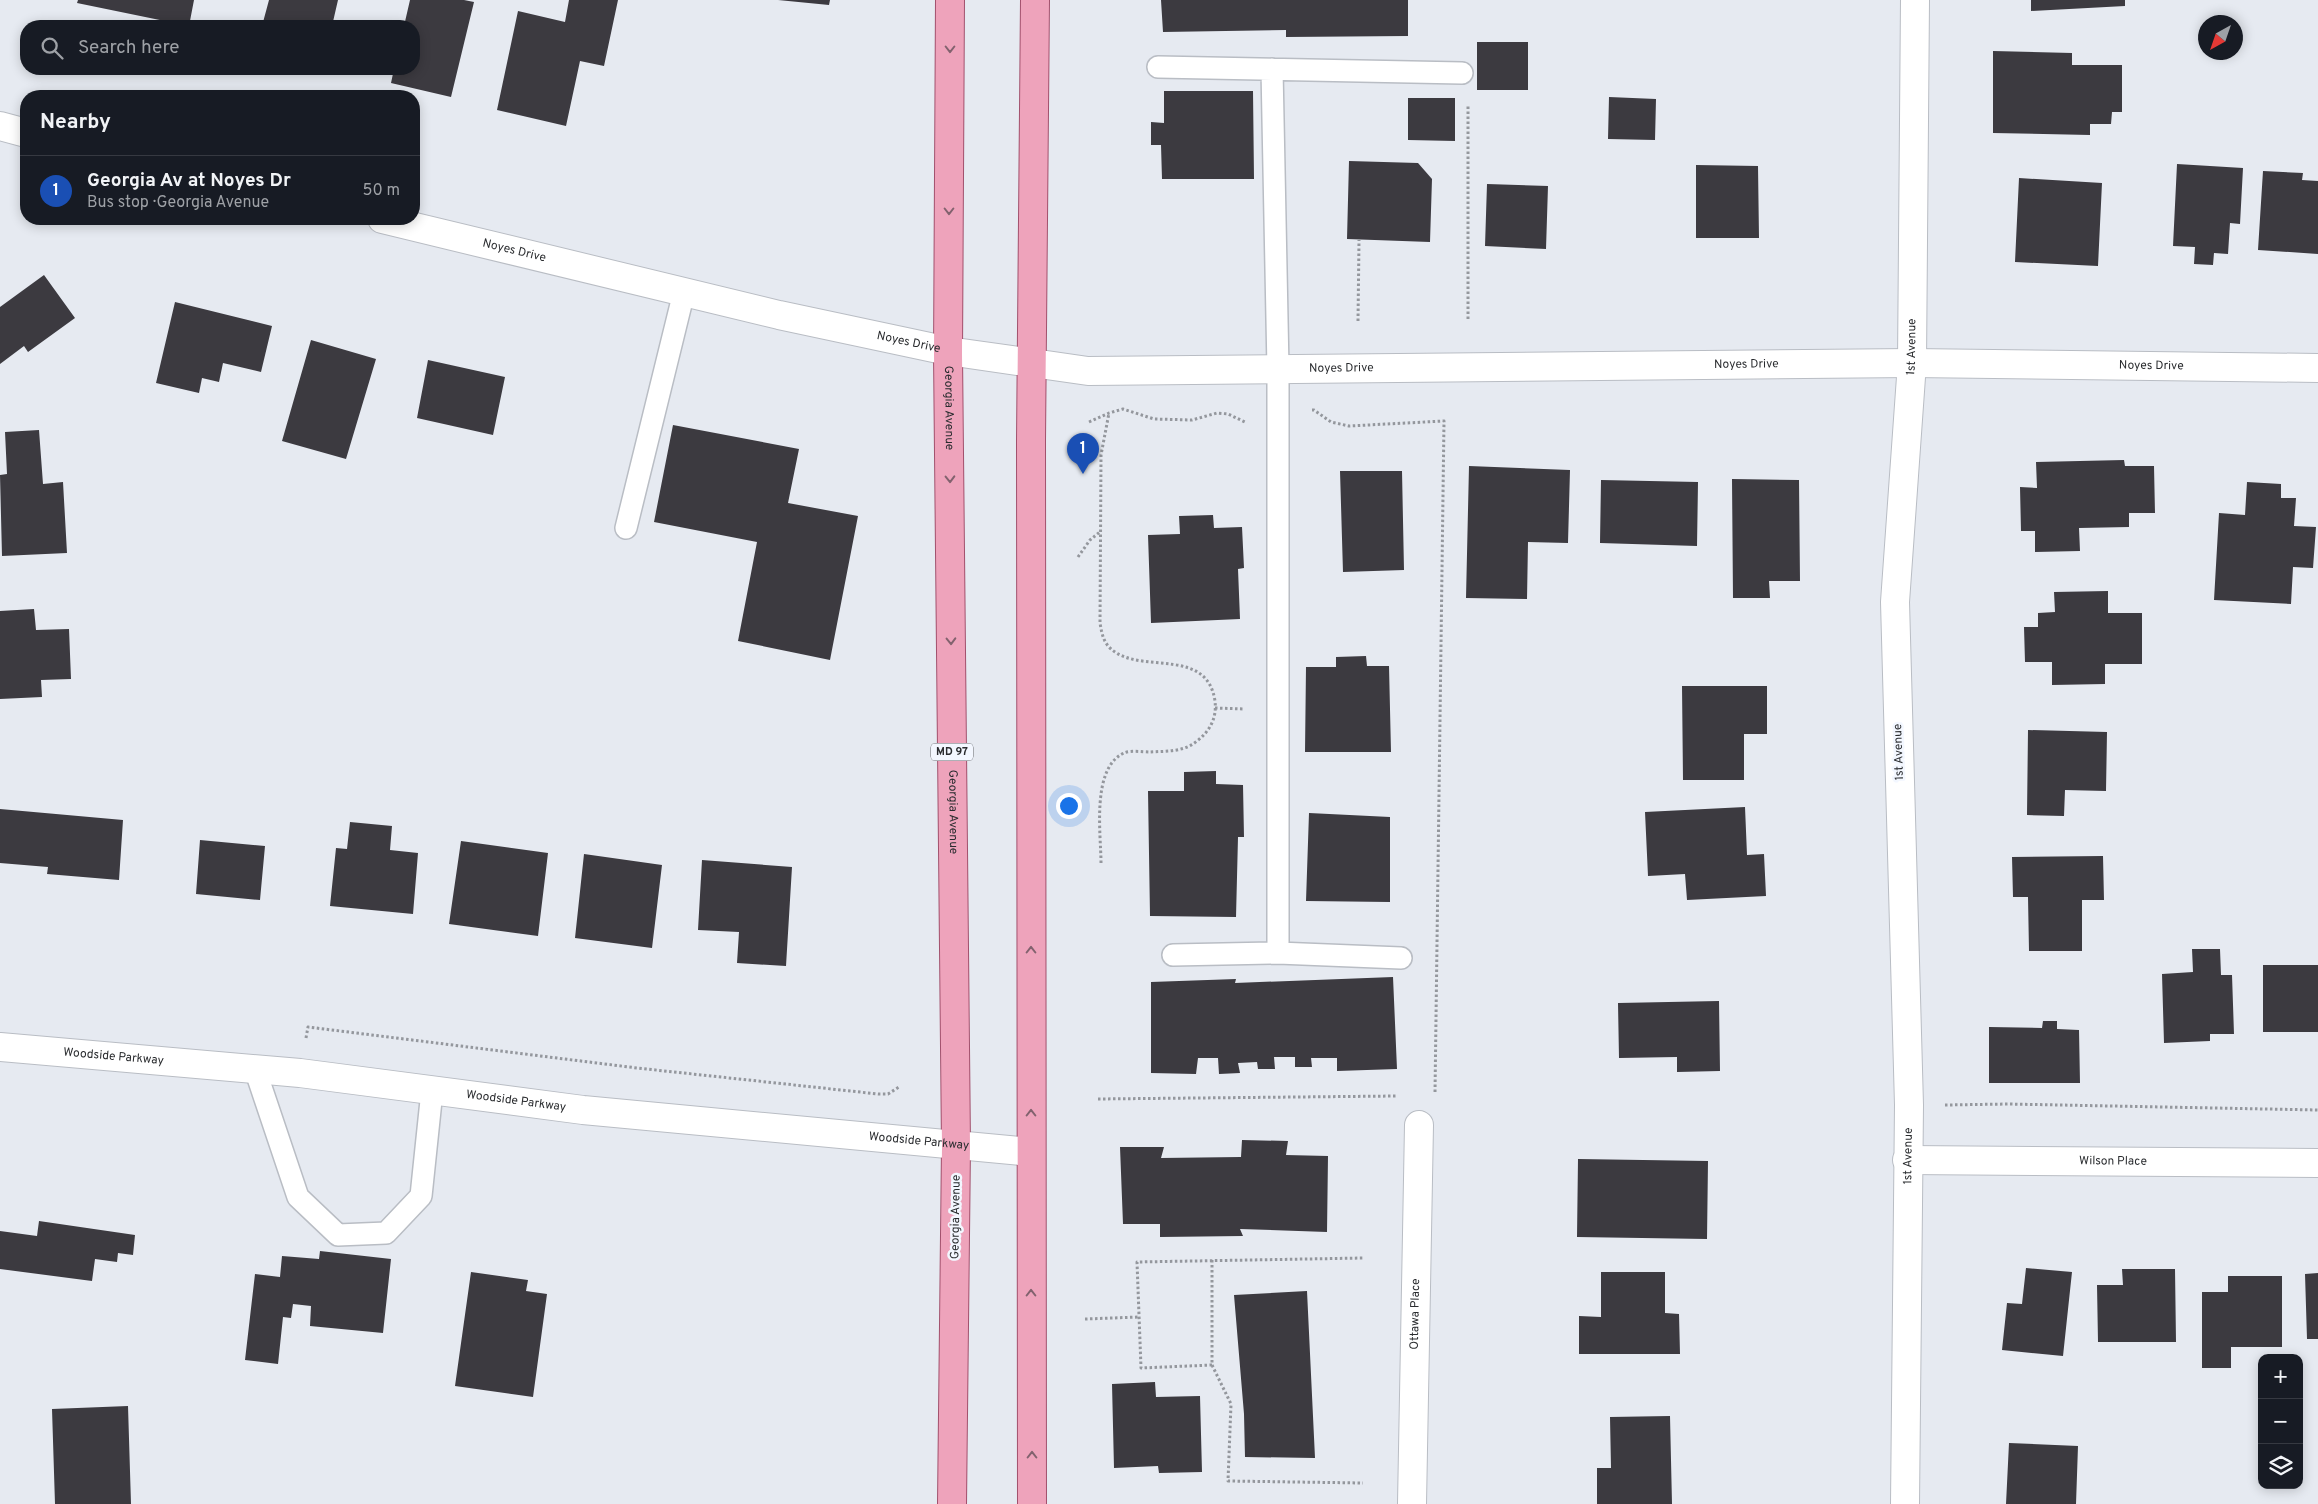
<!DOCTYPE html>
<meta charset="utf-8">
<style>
body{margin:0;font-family:Overpass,sans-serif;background:#20242c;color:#f1f3f6}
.controls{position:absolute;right:15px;bottom:15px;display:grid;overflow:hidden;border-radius:10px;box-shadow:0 2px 12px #0003}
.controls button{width:45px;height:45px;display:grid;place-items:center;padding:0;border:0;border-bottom:1px solid #363941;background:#171b24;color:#f1f3f6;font:25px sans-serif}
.compass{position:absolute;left:2198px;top:15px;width:45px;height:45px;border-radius:50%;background:#171b24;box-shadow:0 2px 12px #0003;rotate:220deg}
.you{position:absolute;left:1068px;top:805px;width:18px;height:18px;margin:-12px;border:4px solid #fff;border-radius:50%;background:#1a73e8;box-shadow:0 0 0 8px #1a73e833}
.badge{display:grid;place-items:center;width:32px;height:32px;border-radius:50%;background:#a0aee3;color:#fff;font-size:16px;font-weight:700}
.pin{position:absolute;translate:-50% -41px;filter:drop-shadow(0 1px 2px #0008)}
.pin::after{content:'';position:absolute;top:26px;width:18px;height:15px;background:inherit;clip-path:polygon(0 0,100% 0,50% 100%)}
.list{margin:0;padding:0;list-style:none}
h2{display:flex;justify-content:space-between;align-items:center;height:65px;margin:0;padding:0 20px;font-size:21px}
h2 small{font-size:16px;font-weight:400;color:#9ea1a6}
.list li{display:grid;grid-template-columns:32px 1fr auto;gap:15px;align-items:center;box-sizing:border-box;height:70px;padding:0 20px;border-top:1px solid #363941}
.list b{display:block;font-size:19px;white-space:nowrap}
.list p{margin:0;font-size:16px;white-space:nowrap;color:#9ea1a6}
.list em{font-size:16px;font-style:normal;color:#9ea1a6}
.icon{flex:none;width:28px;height:28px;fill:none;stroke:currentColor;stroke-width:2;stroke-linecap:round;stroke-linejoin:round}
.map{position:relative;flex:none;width:2318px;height:1504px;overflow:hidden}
.search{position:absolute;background:#171b24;box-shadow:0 2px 12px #0003;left:20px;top:20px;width:400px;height:55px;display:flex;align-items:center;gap:12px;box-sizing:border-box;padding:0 18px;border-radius:20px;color:#9ea1a6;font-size:19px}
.panel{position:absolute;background:#171b24;box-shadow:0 2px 12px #0003;left:20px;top:90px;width:400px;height:135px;border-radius:20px}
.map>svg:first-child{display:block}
.building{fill:#3c3a40}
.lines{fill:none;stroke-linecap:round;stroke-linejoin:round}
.service-casing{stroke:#b9bdc4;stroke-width:24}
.minor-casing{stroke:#b9bdc4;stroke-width:30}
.primary-casing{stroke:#a2516d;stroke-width:30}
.path{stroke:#94979d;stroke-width:3;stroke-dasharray:2.5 2.5;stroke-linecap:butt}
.service{stroke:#fff;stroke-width:21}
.minor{stroke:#fff;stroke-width:28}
.primary{stroke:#eea3bb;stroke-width:28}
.oneway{stroke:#82626e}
.labels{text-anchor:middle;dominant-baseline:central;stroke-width:5;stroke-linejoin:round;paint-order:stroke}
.shield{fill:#f3f7ff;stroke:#66696d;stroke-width:1}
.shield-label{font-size:11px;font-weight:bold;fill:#2a2c2f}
.street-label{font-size:12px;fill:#2a2c2f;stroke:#f3f7ff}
</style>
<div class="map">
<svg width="2318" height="1504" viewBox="0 0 2318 1504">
<rect width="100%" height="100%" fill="#e6eaf1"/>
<path class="building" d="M78,0H194L189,26L77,3Z
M269,0H338L332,26H262Z
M410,0H464L474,2L451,97L391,83L394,69H414V26H404Z
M569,0H618L604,66L580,61L566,126L497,110L518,11L565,22Z
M778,0H830L829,5Z
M1161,0H1408V36L1286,37V30L1163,32Z
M2031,0H2125V6L2031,11Z
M1477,42H1528V90H1477Z
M1993,51L2072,53V65H2122V112H2112L2111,124H2090V135L1993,133Z
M1164,91H1253L1254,179H1162L1161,145H1151V122L1164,123Z
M1609,97L1656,99L1655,140L1608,139Z
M1408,98H1455V141L1408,140Z
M1349,161L1418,163L1432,179L1430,242L1347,239Z
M2177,164L2243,168L2240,224L2230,223L2228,254L2214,253L2213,265L2194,264L2195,247L2173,246Z
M1696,165L1758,166L1759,238H1696Z
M2263,171L2303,173L2302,180L2318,181V254L2258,250Z
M2019,178L2102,183L2098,266L2015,262Z
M1487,184L1548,186L1546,249L1485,246Z
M44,275L75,318L28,352L24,346L0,364V307Z
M175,302L272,326L261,372L223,363L219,382L202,378L199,393L156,383Z
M311,340L376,359L346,459L282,441Z
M428,360L505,377L493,435L417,418Z
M673,425L799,449L788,503L858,516L830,660L738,641L757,542L654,522Z
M39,430L43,484L63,482L67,553L2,556L0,475L7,474L5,432Z
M2124,460L2125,466H2154L2155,513H2129V527L2079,528L2080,551L2035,552V531H2021L2020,487L2037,488L2036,462Z
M1469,466L1570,470L1568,543L1528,542L1527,599L1466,598Z
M1340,471H1402L1404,570L1343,572Z
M1732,479L1799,480L1800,581H1769L1770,598H1733Z
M1601,480L1698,482L1697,546L1600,543Z
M2247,482L2281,484V498H2296L2294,526L2316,527L2313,568L2293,567L2291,604L2214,600L2219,513L2245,515Z
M1213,515L1214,528L1242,527L1244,568L1238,569L1240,619L1151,623L1148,535L1180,534L1179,516Z
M2108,591V613H2142V664H2105V684L2052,685V662H2025L2024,627H2038V613L2055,612L2054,592Z
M34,609L36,630L69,629L71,679L41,680L42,697L0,699V611Z
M1366,656L1367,666H1389L1391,752H1305L1306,667H1336V657Z
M1682,686H1767V734H1744V780H1683Z
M2028,730L2107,732L2106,791L2065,790L2064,816L2027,815Z
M1216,771V784L1243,785L1244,837H1238L1236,917L1150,916L1148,791H1184V772Z
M1745,807L1747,855L1764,854L1766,896L1687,900L1685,874L1648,876L1645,812Z
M0,809L123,820L119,880L47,874L48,867L0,863Z
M1309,813L1390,817V902L1306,901Z
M350,822L392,826L390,850L418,853L413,914L330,906L336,848L347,849Z
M200,840L265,846L260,900L196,894Z
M461,841L548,853L538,936L449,924Z
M584,854L662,865L652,948L575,938Z
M2103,856L2104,900H2082V951H2029L2028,897H2013L2012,857Z
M702,860L792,867L786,966L737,963L739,932L698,930Z
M2192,949H2220L2221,975H2232L2234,1034H2210V1041L2164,1043L2162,974L2193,972Z
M2263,965H2318V1032H2263Z
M1393,977L1397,1069L1337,1071V1058H1311L1312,1067H1295V1057H1274L1275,1069H1258L1257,1062L1238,1063L1240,1073L1219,1074L1218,1058H1198L1196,1074L1151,1073V982L1236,979L1235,983Z
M1719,1001L1720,1071L1677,1072V1057L1619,1058L1618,1003Z
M2043,1021H2057V1029L2079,1030L2080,1083H1989V1027L2042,1028Z
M1242,1140L1288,1141L1286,1155L1328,1156L1327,1232L1240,1229L1243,1236L1160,1237V1224H1123L1120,1147H1164L1161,1158L1241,1157Z
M1578,1159L1708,1161L1707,1239L1577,1237Z
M39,1221L135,1235L133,1255L118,1253L117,1262L95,1259L92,1281L0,1269V1231L37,1236Z
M320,1251L391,1259L383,1333L310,1326L311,1306L293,1304L291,1318L283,1317L278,1364L245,1360L255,1274L280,1277L282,1256L319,1259Z
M2026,1268L2072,1272L2063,1356L2002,1350L2007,1303L2022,1304Z
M2122,1269H2175L2176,1342H2098L2097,1285H2123Z
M471,1272L528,1280L526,1291L547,1294L533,1397L455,1386Z
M1601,1272H1665V1313L1679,1314L1680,1354H1579V1316L1601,1317Z
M2318,1273V1339H2307L2305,1274Z
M2228,1276H2282V1347H2231V1368H2202V1292H2228Z
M1307,1291L1315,1458L1245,1457L1244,1414L1234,1295Z
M1155,1382L1156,1397L1200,1396L1202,1472L1159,1473L1158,1466L1114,1468L1112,1384Z
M128,1406L131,1504H55L52,1409Z
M1670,1416L1672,1504H1597V1468H1611L1610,1417Z
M2009,1443L2078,1446L2076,1504H2006Z"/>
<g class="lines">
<defs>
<path id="service" d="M1158,67L1462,73
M1272,69L1278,369V953
M626,528L684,292
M1173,955L1278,953L1401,958
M255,1069L298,1197L338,1235L386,1233L421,1196L432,1091"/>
<g id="minor">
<path d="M0,126L26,133"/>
<path id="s1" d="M382,219L779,315L948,351L1088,371L1912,363L2318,368"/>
<path id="s2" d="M0,1047L300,1073L583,1110L1031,1152"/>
<path id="s3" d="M1907,1160L2318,1163"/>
<path id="s4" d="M1412,1504L1419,1125"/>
<path id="s5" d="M1905,1504L1909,1105L1895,602L1912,363L1915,0"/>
</g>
<g id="primary">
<path id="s6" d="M950,0L948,354L956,1146L952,1504"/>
<path d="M1032,1504L1031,440L1035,0"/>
</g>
</defs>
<use href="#service" class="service-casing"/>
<use href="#minor" class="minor-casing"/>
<use href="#primary" class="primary-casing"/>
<path class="path" d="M1468,319V104
M1358,321L1359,240
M1312,410H1314L1331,422L1349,426L1444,421L1435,1093
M1089,422L1109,413L1123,409L1154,419L1192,420L1217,413L1228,414L1245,422
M1078,557L1090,540L1101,531
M1215,708L1244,709
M1101,863C1101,834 1091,768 1124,753C1130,750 1143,752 1150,752C1167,751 1184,752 1197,741C1210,731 1217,718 1215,701C1207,648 1146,673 1115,652C1104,645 1102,635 1100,623L1101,455L1109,413
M306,1038L308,1027L637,1068L878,1094H888L899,1087
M1098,1099L1396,1096
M1945,1105L2008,1104L2318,1110
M1212,1260V1365L1231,1404L1228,1481L1363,1483
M1085,1319L1139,1317
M1212,1365L1141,1368L1137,1262L1363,1258"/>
<use href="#service" class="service"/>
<use href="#minor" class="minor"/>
<use href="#primary" class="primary"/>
</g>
<defs><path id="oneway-chevron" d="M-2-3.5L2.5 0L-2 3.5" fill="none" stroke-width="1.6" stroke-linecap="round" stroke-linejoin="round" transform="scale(1.25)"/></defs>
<g class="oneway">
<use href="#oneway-chevron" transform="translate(950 49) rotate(90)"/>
<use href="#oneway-chevron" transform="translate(949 211) rotate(90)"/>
<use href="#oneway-chevron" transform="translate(950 479) rotate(89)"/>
<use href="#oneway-chevron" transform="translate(951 641) rotate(89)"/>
<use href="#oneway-chevron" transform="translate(1031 950) rotate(-90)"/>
<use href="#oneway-chevron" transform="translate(1031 1113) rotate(-90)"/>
<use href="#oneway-chevron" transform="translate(1031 1293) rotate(-90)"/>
<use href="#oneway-chevron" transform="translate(1032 1455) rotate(-90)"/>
</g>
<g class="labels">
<rect class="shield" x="931" y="743.5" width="42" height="17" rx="4"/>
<g class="shield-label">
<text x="952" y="752">MD 97</text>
</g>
<g class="street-label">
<text stroke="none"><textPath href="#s1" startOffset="136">Noyes Drive</textPath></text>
<text stroke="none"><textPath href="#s1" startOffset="541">Noyes Drive</textPath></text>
<text stroke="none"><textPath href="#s5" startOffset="1158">1st Avenue</textPath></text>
<text stroke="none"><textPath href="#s1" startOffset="1381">Noyes Drive</textPath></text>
<text stroke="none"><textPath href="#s1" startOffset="1786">Noyes Drive</textPath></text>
<text stroke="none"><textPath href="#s1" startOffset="976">Noyes Drive</textPath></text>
<text stroke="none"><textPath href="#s6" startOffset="408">Georgia Avenue</textPath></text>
<text transform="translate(1899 752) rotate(-92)">1st Avenue</text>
<text stroke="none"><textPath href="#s6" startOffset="812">Georgia Avenue</textPath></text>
<text stroke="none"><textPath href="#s2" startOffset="114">Woodside Parkway</textPath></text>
<text stroke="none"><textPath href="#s2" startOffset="519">Woodside Parkway</textPath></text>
<text stroke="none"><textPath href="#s2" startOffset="924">Woodside Parkway</textPath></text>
<text stroke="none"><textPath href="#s5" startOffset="348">1st Avenue</textPath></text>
<text stroke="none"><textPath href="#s3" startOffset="206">Wilson Place</textPath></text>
<text transform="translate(956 1217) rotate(-89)">Georgia Avenue</text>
<text stroke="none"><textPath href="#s4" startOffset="190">Ottawa Place</textPath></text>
</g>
</g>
</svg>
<div class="controls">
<button>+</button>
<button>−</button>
<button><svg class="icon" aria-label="layers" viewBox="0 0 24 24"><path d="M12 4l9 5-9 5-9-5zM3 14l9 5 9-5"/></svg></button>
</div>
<svg class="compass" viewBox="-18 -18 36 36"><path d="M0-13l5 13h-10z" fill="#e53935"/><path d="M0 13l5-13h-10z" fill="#9ea1a6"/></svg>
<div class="you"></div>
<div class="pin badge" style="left:1083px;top:474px;background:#1a4fb4">1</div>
<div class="search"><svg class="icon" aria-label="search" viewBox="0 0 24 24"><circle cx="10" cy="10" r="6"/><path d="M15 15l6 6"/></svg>Search here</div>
<section class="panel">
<h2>Nearby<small></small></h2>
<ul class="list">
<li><span class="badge" style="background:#1a4fb4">1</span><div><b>Georgia Av at Noyes Dr</b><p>Bus stop · Georgia Avenue</p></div><em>50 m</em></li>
</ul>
</section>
</div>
